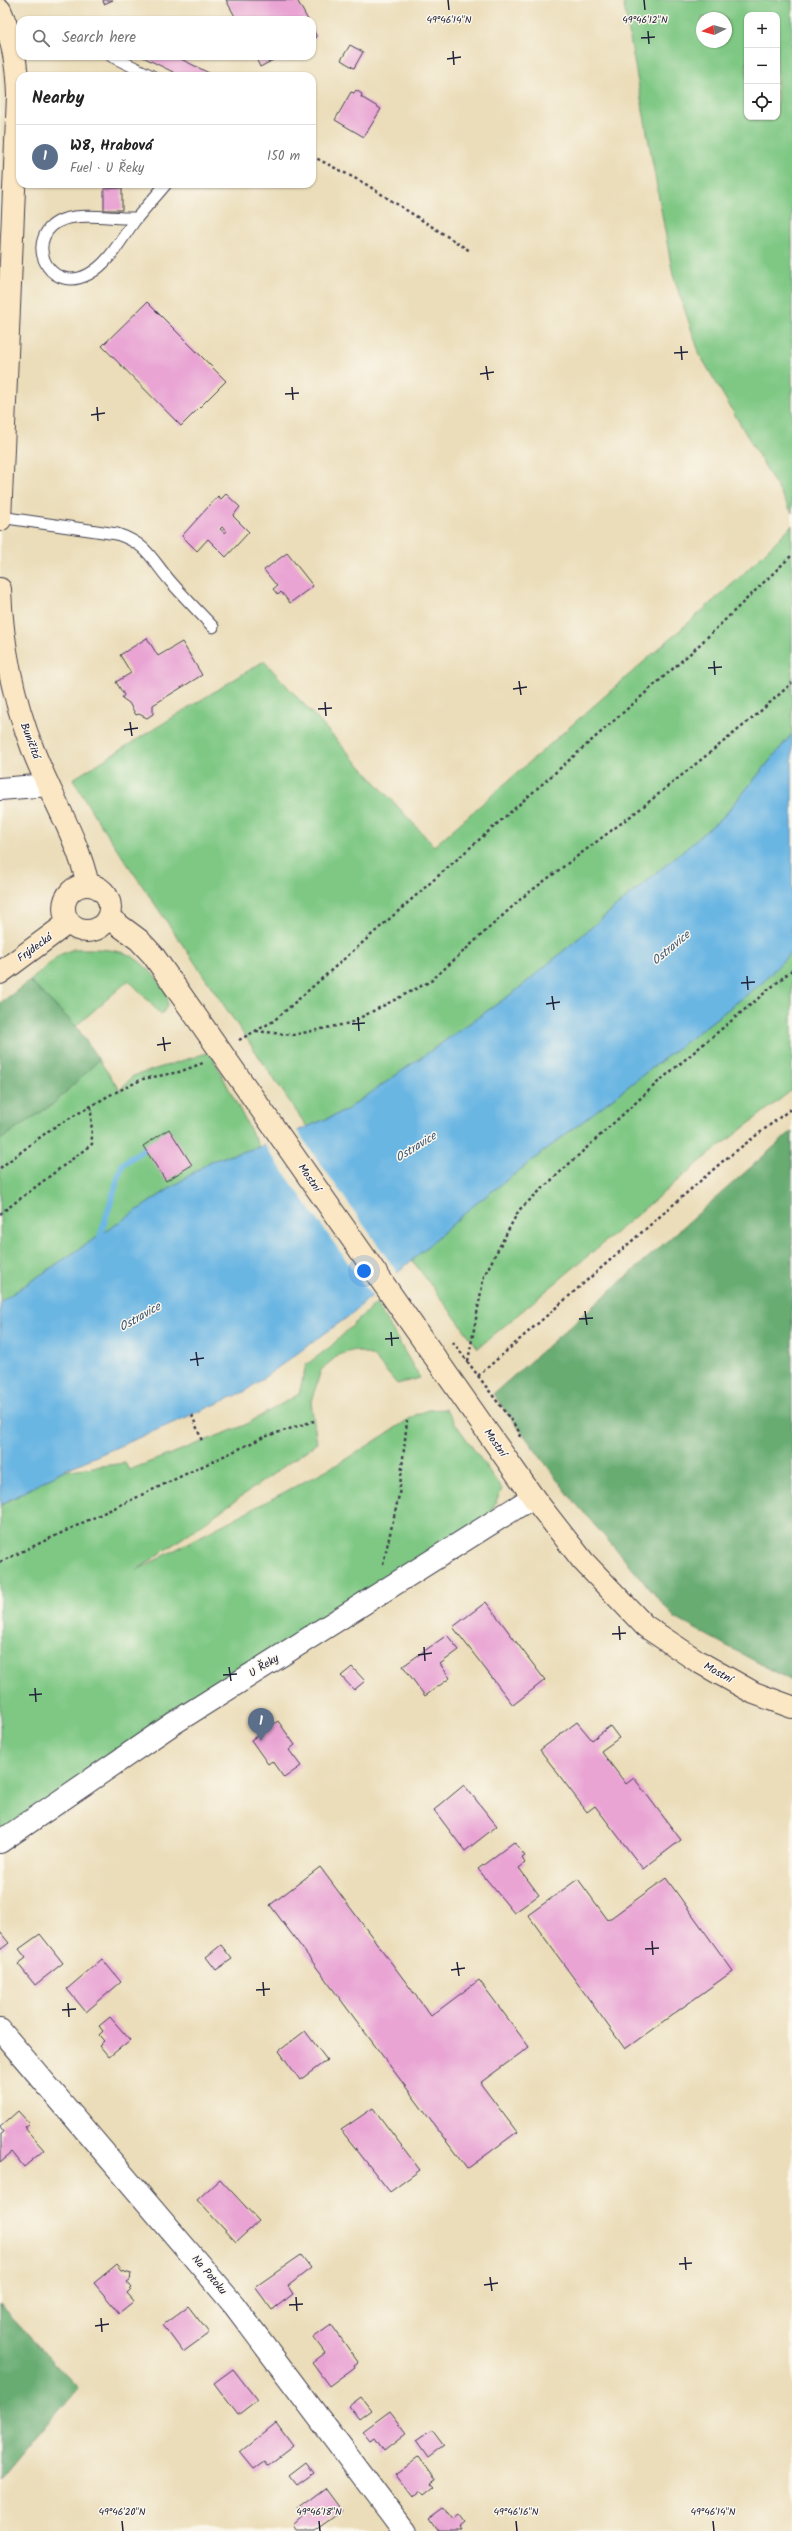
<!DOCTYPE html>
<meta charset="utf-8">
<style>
body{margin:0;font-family:Kalam,sans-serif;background:#f2f2f2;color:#222}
.controls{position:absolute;right:12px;top:12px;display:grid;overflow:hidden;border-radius:8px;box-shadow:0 1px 3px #0004}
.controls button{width:36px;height:36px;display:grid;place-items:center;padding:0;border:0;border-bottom:1px solid #e0e0e0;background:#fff;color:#222;font:20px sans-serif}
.compass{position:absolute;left:696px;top:12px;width:36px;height:36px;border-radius:50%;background:#fff;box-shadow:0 1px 3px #0004;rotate:264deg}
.you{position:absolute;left:364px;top:1271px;width:14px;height:14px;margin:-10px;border:3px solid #fff;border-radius:50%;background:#1a73e8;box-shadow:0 0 0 6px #1a73e833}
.badge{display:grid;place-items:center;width:26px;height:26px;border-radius:50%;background:#c8321e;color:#fff;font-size:13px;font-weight:700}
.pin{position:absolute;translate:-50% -33px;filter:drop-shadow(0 1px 2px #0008)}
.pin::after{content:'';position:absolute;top:21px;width:14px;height:12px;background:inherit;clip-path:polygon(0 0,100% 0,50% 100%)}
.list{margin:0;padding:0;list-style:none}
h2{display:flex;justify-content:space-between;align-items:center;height:52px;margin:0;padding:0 16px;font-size:17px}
h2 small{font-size:13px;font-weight:400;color:#767676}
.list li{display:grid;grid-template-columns:26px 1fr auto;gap:12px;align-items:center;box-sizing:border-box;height:64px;padding:0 16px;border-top:1px solid #e0e0e0}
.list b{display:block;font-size:15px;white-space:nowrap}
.list p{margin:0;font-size:13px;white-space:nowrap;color:#767676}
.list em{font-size:13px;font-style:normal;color:#767676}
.icon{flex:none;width:22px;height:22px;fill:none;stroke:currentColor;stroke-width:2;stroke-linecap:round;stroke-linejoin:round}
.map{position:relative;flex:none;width:792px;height:2531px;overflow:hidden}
.search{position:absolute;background:#fff;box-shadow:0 1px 3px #0004;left:16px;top:16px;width:300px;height:44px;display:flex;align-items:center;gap:10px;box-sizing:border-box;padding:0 14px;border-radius:12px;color:#767676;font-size:15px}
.panel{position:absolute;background:#fff;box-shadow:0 1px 3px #0004;left:16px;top:72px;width:300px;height:116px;border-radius:12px}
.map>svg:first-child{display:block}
.green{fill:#7fc884;stroke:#507560;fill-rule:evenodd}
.forest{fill:#67ac72;stroke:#446756}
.water{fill:#6ab6e3;stroke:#466c8f}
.pier{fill:#ebddb9}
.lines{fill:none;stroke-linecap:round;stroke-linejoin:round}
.stream{stroke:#6ab6e3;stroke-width:6}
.building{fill:#e9a4d4;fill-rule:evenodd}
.service-casing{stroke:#403e4e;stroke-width:13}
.minor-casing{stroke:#403e4e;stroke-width:24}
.secondary-casing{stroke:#403e4e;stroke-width:24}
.path{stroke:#403e4e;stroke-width:2.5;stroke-dasharray:3 3;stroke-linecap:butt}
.service{stroke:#fff;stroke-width:11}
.minor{stroke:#fff;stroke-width:22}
.secondary{stroke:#fbe7c3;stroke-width:22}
.ticks{fill:none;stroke:#22223b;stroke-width:1.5}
.labels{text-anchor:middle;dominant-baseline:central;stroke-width:3;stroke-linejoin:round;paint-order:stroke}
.street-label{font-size:11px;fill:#22223b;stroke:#fbf7ec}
.water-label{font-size:12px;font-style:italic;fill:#3b5676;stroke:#fbf7ec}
.ticks-label{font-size:10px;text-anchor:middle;fill:#22223b;stroke:#fbf7ec;stroke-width:3;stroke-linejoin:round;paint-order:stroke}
</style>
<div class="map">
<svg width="792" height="2531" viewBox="0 0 792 2531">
<rect width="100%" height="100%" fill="#fbf7ec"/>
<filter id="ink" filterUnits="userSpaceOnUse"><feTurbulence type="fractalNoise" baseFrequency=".025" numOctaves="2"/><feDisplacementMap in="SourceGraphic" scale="8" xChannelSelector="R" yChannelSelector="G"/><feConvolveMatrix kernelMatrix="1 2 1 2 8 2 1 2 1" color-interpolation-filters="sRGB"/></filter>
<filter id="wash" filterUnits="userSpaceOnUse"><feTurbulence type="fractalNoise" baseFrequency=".012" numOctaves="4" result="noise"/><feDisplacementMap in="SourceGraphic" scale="16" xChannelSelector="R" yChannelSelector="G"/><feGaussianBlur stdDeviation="0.9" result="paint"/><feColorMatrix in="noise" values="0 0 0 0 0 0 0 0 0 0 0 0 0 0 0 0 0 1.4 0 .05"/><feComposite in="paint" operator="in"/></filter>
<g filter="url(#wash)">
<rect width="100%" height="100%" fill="#ebddb9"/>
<path class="green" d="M623,0H792V513L700,355L673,275ZM747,15H777V117H747ZM702,18H726V42H702Z
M792,525V734L724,816L517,990L345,1111L307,1127L94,815L73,779L264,661L434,846L737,580Z
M74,949C92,949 110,948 127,954C139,958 165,983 167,995C169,1004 166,1009 161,1015L129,980L76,1026L30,981L59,955Z
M792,951V1090L701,1161L478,1348L412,1260L473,1206L762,983Z
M210,1052L259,1147L211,1161L0,1302V1140L53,1104L99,1060L120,1090L133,1076Z
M376,1303L420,1378L397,1384L373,1356L355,1350L338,1355L321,1370L311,1402L317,1443L137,1570L347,1459L417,1414L428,1410L445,1409L502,1489L491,1512L0,1842V1506L62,1471L125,1463L129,1470L243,1426L299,1394L306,1365L330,1347Z"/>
<path class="forest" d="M30,981L76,1026L99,1060L53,1104L0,1140V1003Z
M792,1131V1681L675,1618L572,1499L493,1394Z
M0,2304L78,2388L0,2481Z"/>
<path class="water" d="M792,734V951L762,983L473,1206L349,1316L244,1392L62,1471L0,1505V1302L211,1161L259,1147L345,1111L517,990L724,816Z"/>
<path class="pier" d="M296,1129L399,1275L373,1298L263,1143Z"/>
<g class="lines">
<path class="stream" d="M100,1237L122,1165L145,1148"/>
</g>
<g id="blocks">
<path class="building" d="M103,0H113L104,4Z
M226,0H297L308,20H237Z
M312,28L317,37L312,40Z
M350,45L363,52L354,68L341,60Z
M141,56H175L215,76H181Z
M255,56H281L260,67Z
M356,90L362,94L361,97L381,109L364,137L335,120L351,92L354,93Z
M122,188V210H104V189Z
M147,302L226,381L181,426L102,346Z
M226,494L240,507L233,516L249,532L226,557L208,539L197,551L182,536L218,496L221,499ZM222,527L227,531L225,533L220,529Z
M287,553L313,586L290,603L281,592L278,595L273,589L277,586L264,570Z
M147,638L158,656L182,642L202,675L153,705V714L147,718L139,714L136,715L129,703L122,698L124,695L116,682L131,673L120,655Z
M169,1129L192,1165L166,1181L143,1146Z
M486,1602L545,1680L513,1705L453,1627Z
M447,1635L459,1650L440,1664L450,1678L425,1696L403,1666Z
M352,1667L365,1681L354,1690L341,1676Z
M278,1721L295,1745L289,1750L301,1766L284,1778L272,1761L268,1764L251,1740Z
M577,1722L592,1740L610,1726L619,1738L601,1751L626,1784L634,1778L681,1840L643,1869L595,1806L587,1812L540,1750Z
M464,1785L497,1826L465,1851L434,1810Z
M514,1842L525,1856L522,1858L525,1863L519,1868L539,1895L514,1913L478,1869Z
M320,1867L431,2016L479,1980L529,2047L480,2083L517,2132L467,2169L270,1905Z
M666,1878L733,1971L625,2049L528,1915L578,1879L608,1920Z
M0,1932L9,1943L0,1950Z
M40,1934L63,1963L35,1985L18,1964L26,1958L19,1949Z
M221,1945L232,1959L216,1970L206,1957Z
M102,1959L121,1982L86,2012L67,1989Z
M110,2017L130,2040L109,2057L99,2045L104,2041L99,2035L103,2031L99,2026Z
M305,2031L327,2060L300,2080L279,2051Z
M373,2108L420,2170L390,2192L341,2130Z
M18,2111L29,2123L24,2127L44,2150L24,2167L12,2152L0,2162V2134L3,2132L0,2127Z
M220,2179L259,2221L236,2242L197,2200Z
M301,2255L311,2268L288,2286L293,2294L272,2310L255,2287Z
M117,2264L122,2270L131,2273L130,2280L127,2282L132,2288L127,2293L134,2301L119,2313L94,2283Z
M188,2306L209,2333L183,2352L163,2325Z
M331,2324L358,2362L354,2365L355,2367L329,2386L312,2363L325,2353L313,2337Z
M233,2369L257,2400L238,2415L214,2383Z
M361,2397L371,2410L359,2419L349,2406Z
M390,2411L407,2433L384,2451L375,2438L371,2441L363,2431Z
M276,2423L293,2446L267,2466L264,2462L254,2469L240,2452Z
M432,2430L444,2446L428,2458L416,2441Z
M418,2457L435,2480L430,2483L434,2487L425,2494L422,2490L413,2497L395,2474Z
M306,2462L314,2473L297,2485L289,2475Z
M325,2488L342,2511L314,2531H296L293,2526L303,2517L297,2509Z
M444,2507L453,2520L459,2515L465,2523L459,2528L461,2531H438L429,2518Z"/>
</g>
</g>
<g filter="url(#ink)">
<use href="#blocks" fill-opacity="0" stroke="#403e4e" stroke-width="1"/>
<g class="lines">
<defs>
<path id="service" d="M111,56L152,76
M137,218C115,219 86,213 65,219C21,233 46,297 89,274C110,263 122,237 136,219C146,207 156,196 166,184
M0,517L117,534C149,545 150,558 171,582C184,597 199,612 213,627"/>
<path id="minor" d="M0,789L48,785
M0,1842L174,1723L533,1497
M0,2030L234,2305L404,2531"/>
<path id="secondary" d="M0,10C13,39 17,65 18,95L0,520
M0,589C2,644 13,699 33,750C51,797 77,836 88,885
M64 908a23 23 0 1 1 46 0a23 23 0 1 1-46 0Z
M108,917L139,940L153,955L533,1497L583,1561L645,1626L699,1662L754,1693L792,1707
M0,973L69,922"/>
</defs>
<use href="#service" class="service-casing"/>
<use href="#minor" class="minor-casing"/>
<use href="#secondary" class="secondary-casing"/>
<path class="path" d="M312,156L364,183L470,251
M256,1031L293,1035L350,1023L431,981L523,897L640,809L754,717L792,683
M239,1040L272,1022L284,1012L694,650L792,555
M0,1168L51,1129L110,1095L143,1079L179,1072L203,1063
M0,1214L92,1144L91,1106
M453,1342L516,1427L520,1433L519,1439
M468,1361L484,1276L519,1210L657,1083L792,970
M478,1376L723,1161L792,1108
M192,1415L202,1441
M0,1562L264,1437L314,1421
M383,1564L399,1495L407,1421"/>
<use href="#service" class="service"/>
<use href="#minor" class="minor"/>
<use href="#secondary" class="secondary"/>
</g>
</g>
<path class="ticks" d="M448,0L449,10M644,0L645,10M648,31L649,44M641,38L655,37M453,51L454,65M447,59L461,57M681,346L682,360M674,353L688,352M486,366L488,380M480,374L494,372M292,387L293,400M285,394L299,393M97,407L98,421M91,415L105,413M714,661L715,675M708,668L722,667M519,681L521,695M513,689L527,687M325,702L326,716M318,709L332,708M130,722L132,736M124,730L138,728M747,976L748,990M741,983L755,982M552,996L554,1010M546,1004L560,1002M358,1017L359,1031M352,1024L365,1023M163,1037L165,1051M157,1045L171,1043M585,1311L587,1325M579,1319L593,1318M391,1332L392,1346M385,1339L399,1338M196,1352L198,1366M190,1360L204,1358M619,1626L620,1640M612,1634L626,1633M424,1647L425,1661M418,1655L432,1653M229,1667L231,1681M223,1675L237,1674M35,1688L36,1702M29,1695L42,1694M652,1941L653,1955M645,1949L659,1948M457,1962L459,1976M451,1970L465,1968M263,1982L264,1996M256,1990L270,1989M68,2003L69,2017M62,2010L76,2009M685,2257L686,2270M679,2264L692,2263M490,2277L492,2291M484,2285L498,2283M296,2297L297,2311M289,2305L303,2304M101,2318L102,2332M95,2326L109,2324M122,2521L123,2531M319,2521L320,2531M516,2521L517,2531M713,2521L714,2531"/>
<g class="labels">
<g class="street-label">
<text transform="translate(30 741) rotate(69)">Buničitá</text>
<text transform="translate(35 948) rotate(-36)">Frýdecká</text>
<text transform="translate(309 1178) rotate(55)">Mostní</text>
<text transform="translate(495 1443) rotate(55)">Mostní</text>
<text transform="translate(264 1666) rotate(-32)">U Řeky</text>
<text transform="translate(718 1673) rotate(29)">Mostní</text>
<text transform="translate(209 2275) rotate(50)">Na Potoku</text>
</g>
<g class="water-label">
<text transform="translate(671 948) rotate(-40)">Ostravice</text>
<text transform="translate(416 1147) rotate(-32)">Ostravice</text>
<text transform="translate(140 1317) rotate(-30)">Ostravice</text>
</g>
</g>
<g class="ticks-label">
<text x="449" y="23">49°46'14"N</text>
<text x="645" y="23">49°46'12"N</text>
<text x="122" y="2515">49°46'20"N</text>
<text x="319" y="2515">49°46'18"N</text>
<text x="516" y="2515">49°46'16"N</text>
<text x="713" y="2515">49°46'14"N</text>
</g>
</svg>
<div class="controls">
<button>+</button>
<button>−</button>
<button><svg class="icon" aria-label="locate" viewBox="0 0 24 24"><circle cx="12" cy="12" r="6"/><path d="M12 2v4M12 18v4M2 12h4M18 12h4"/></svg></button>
</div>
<svg class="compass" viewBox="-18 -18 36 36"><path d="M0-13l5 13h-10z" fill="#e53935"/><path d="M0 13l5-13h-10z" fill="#767676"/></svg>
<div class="you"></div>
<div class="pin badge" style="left:261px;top:1741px;background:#5c6f8a">1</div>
<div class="search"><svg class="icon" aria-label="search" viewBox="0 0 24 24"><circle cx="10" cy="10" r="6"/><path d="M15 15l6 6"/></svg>Search here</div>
<section class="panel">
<h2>Nearby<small></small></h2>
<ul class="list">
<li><span class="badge" style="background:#5c6f8a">1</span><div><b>W8, Hrabová</b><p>Fuel · U Řeky</p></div><em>150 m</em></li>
</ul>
</section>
</div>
